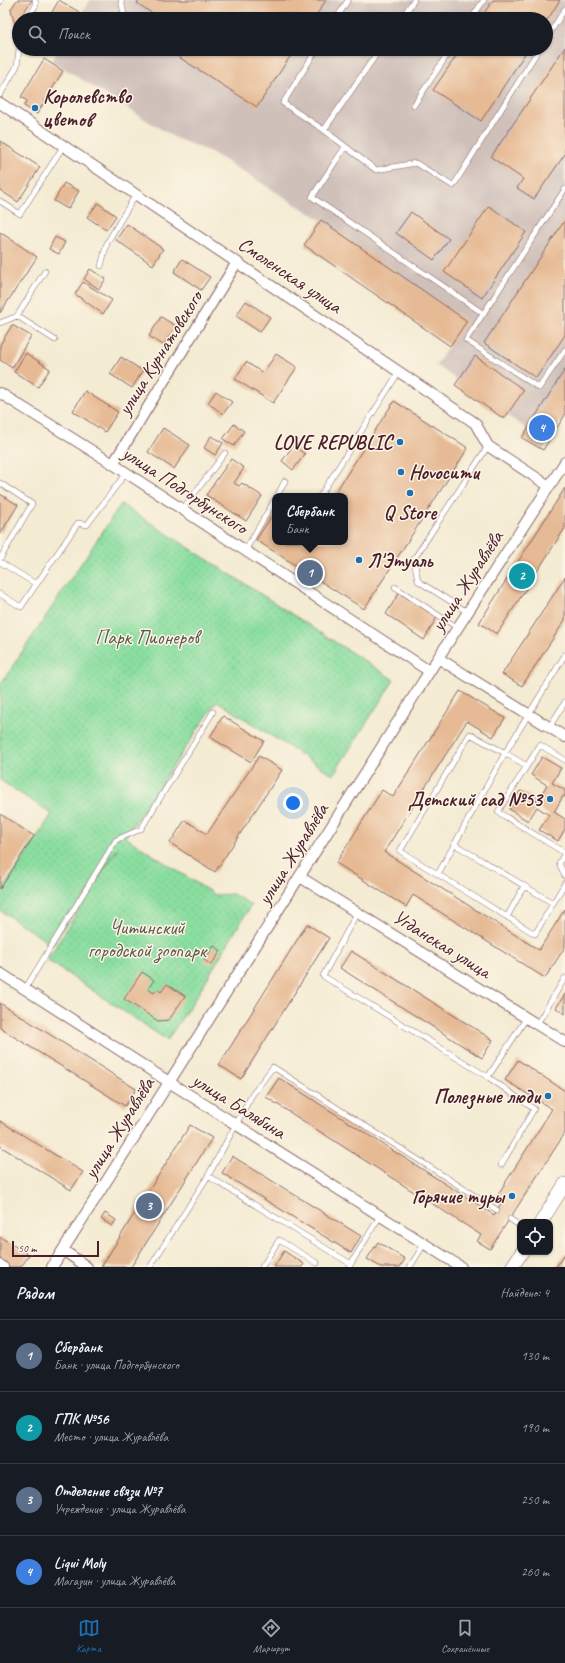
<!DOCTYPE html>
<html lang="ru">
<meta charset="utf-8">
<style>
body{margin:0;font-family:Caveat,sans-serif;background:#242831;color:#f1f3f6}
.controls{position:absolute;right:12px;bottom:12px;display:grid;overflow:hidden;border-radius:8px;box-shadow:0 1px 3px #0004}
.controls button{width:36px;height:36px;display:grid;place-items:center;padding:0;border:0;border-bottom:1px solid #363941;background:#171b24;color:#f1f3f6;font:20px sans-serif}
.scale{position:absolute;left:12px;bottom:10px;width:87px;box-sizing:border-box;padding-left:4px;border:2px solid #4a1f2b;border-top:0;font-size:11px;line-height:14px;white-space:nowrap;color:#4a1f2b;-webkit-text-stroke:3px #fcf5e5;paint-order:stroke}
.you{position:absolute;left:293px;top:803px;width:14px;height:14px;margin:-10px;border:3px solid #fff;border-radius:50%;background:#1a73e8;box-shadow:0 0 0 6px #1a73e833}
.badge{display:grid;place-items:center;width:26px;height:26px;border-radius:50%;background:#1f6fb2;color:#fff;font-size:13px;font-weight:700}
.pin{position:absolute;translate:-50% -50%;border:2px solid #fff;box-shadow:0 1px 4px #0006}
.popup{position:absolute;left:272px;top:493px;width:76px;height:52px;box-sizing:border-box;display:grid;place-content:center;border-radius:8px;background:#171b24;filter:drop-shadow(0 1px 3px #0005);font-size:13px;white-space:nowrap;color:#9ea1a6}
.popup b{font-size:15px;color:#f1f3f6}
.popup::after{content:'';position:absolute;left:50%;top:100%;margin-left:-8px;border:8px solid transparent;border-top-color:#171b24}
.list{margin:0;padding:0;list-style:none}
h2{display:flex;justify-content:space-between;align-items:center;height:52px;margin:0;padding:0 16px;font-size:17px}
h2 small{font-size:13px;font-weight:400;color:#9ea1a6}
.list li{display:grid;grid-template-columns:26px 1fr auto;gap:12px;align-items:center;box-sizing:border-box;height:72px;padding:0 16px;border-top:1px solid #363941}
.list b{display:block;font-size:15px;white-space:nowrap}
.list p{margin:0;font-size:13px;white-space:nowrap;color:#9ea1a6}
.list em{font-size:13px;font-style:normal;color:#9ea1a6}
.icon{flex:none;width:22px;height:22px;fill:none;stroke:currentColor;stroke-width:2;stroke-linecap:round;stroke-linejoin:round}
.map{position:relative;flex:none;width:565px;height:1267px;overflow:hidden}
.search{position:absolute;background:#171b24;box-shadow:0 1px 3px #0004;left:12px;right:12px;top:12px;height:44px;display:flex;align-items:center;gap:10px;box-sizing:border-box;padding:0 14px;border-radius:22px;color:#9ea1a6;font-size:15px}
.sheet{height:340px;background:#171b24}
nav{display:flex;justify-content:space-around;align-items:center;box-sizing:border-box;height:56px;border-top:1px solid #363941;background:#171b24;font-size:11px;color:#9ea1a6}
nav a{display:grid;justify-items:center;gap:2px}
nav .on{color:#1f6fb2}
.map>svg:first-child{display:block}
.industrial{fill:#cfc0ba}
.green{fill:url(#green-dots);stroke:#6a7e66}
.building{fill:#e6ba94}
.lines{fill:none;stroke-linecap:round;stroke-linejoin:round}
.lane-casing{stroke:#866666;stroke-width:6}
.street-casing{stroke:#866666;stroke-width:12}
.secondary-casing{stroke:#866666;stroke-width:14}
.lane{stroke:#fff;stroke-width:5}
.street{stroke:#fff;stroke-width:10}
.secondary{stroke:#fff;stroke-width:13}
.poi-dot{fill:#1f6fb2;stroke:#fcf5e5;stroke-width:1.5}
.labels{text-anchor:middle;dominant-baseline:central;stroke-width:3;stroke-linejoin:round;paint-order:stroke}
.poi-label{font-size:20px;font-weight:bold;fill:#4a1f2b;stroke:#fcf5e5;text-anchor:end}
.street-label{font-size:20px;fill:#4a1f2b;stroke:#fcf5e5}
.park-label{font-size:20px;fill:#5d584e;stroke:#fcf5e5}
</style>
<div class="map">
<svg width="565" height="1267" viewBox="0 0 565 1267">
<defs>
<pattern id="green-dots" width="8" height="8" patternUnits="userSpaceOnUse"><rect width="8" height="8" fill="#8adea0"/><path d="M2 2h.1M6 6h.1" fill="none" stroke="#79be8a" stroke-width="1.8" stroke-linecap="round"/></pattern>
</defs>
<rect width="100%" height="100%" fill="#fcf5e5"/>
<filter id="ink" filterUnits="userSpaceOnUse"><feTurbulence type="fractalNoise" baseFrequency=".025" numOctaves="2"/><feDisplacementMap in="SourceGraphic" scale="8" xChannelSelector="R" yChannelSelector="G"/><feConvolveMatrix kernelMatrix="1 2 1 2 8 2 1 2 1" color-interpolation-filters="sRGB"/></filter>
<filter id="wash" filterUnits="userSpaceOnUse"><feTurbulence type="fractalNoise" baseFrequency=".012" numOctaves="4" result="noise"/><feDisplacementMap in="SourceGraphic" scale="16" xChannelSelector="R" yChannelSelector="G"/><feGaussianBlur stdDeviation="0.9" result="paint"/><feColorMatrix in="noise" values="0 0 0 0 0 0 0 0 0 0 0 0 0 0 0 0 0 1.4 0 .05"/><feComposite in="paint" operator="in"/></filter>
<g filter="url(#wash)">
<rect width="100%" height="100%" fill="#f4ebd3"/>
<path class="industrial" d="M90,0H565V369L527,429L436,365L467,321L321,220L211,152L175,138L52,61L59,49H546V19H78Z"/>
<path class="green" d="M121,504L394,680L333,775L217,701L125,837L215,895L233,894L251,905L196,997L167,1040L47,960L118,848L52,945L0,910V894L52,814L0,780V685Z"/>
<g id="blocks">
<path class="building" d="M17,0H32L15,25L11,9Z
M59,0L79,12L75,19H48Z
M139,0H326L314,19H154L156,16L137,3Z
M493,0H560L546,22V19H480Z
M565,47V154L534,199L517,188L523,179L491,157Z
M166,49H295L257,107Z
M461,49H528L481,121L433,90Z
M44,59L63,71L37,114L24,106L27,101L21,97Z
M0,141L40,167L18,202L0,190Z
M64,183L79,191L68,209L54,201Z
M98,203L116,216L106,230L87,217Z
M489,206L526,232L482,298L444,272Z
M411,212L449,239L434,260L396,233Z
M321,220L467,321L450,346L304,245Z
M565,220V335L536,378L484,343Z
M127,224L163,249L153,265L116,240Z
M0,232L37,257L0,313Z
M55,237L65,242L59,254L49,249Z
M182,259L210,277L201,290L174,272Z
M90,269L106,279L99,289L84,279Z
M83,282L112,300L103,314L75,294Z
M246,301L270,317L260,332L236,316Z
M161,317L176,326L163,345L149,336Z
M12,325L31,336L12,368L0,360V345Z
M26,353L50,369L38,387L14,372Z
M276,354L297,367L273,403L235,379L246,362L263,373Z
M475,356L524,390L504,419L455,385Z
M121,357L143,371L132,388L110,374Z
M565,369V415L543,450L522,438Z
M85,391L118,412L105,432L73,411Z
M216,391L232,402L223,414L208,403Z
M394,401L468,448L364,609L256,540L275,511V542H345V496H333Z
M234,424L244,431L234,446L223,439Z
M163,428L190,445L174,469L148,452Z
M211,436L223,443L215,455L204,448Z
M293,446L305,454L293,470L282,461Z
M231,459L244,468L234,483L239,486L242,483L262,496L246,521L206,495Z
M565,488V528L497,634L479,623Z
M0,494L18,505L0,534Z
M565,577V620L522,686L502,674Z
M399,593L437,617L424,640L386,614Z
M460,691L505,718L493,737L467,721L384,852L539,950L565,909V947L545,978L413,895L406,907L336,863L382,790L393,797Z
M223,716L264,741L251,762L210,737Z
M259,756L282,770L215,872L170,843L185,820L207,834Z
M542,757L561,768L552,783L565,790V797L563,796L554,812L565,819V829L558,841L539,830L549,815L537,807L528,821L509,809L520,791L537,801L547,785L531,775Z
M0,814L34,836L0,889Z
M307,924L329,938L241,1079L219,1065Z
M214,946L221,951L211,965L204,960Z
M351,951L493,1040L482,1058L340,968Z
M142,972L154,980L148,989L154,993L157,989L161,992L167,984L185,996L169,1020L158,1021L124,999Z
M565,994V1014L556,1008Z
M0,1003L136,1089L125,1106L0,1028Z
M518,1060L565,1091V1133L490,1249L477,1241L481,1235L266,1097L279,1078L494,1215L503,1200L497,1196L552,1109L505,1080Z
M0,1121L83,1172L71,1190L0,1146Z
M190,1125L212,1138L131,1267H101Z
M232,1156L361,1236L351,1253L222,1173Z
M105,1213L116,1220L112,1226L101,1219Z
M0,1237L29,1255L21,1267H8L0,1262Z
M378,1242L405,1259L400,1267H381L367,1259Z
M284,1251L304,1264L302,1267H274Z
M565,1253V1267H556Z"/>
</g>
</g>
<g filter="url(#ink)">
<use href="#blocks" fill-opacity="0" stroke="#866666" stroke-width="1"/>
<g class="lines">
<defs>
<path id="lane" d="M121,0L125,19
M0,2L1,0
M27,19L36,5L35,0
M336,19L348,0
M401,19L414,0
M471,19L484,0
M546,39L565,9
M131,49L132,50
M317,49L283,103L324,130L376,170L416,163L453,186L539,49
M0,95L17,66L19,49
M414,105L451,49
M324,130L380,49
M345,147L312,197L484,314
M565,189L466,340L539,388L565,350
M0,201L20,214L64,145
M101,266L107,243L136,194
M17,316L55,340
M0,323L17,316L45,271
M0,483L32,504L0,559
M277,496L285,481
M320,496L399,372
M182,510L225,453
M245,551L275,499
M0,562L36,584
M395,587L458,628
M0,594L21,607L78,523L87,525L126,473
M469,613L418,581L414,559L488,446
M565,655L505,753L470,734L400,851L535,934L565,883
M550,726L565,702
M565,760L540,745L498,812L565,853
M454,844L553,903
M565,853L559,863L565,876
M438,874L505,753L527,766
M357,913L323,976L488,1077
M507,917L524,886
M25,989L116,840L141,829L213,712
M537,1024L565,978
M501,1165L534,1109L488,1077L527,1017
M510,1219L520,1226
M351,1264L208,1176L252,1095L273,1067L497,1210
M150,1267L208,1176
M262,1267L279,1240L317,1263
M349,1267L380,1216
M410,1267L424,1244"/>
<path id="street" d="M0,103L475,423L488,446L549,486
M0,393L113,464L429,671
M113,464L237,262
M438,658L565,737
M300,877L565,1042
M0,973L169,1082L461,1267
M63,1250L87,1267
M0,1265L3,1267
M52,1267L438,658L565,462"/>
<path id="secondary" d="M541,1222L565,1184
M512,1267L522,1252"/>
</defs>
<use href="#lane" class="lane-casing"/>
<use href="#street" class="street-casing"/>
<use href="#secondary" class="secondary-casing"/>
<use href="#lane" class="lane"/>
<use href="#street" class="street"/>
<use href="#secondary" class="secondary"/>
</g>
</g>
<g class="poi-dot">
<circle cx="35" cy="108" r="4"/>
<circle cx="400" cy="442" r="4"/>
<circle cx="401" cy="472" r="4"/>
<circle cx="410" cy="493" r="4"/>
<circle cx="359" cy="560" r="4"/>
<circle cx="550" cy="799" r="4"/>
<circle cx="548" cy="1096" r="4"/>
<circle cx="512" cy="1196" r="4"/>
</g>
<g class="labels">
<g class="poi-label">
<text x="43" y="96" text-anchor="start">Королевство<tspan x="43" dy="23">цветов</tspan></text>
<text x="392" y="442">LOVE REPUBLIC</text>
<text x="409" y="472" text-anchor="start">Ноvосити</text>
<text x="410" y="512" text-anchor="middle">Q Store</text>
<text x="367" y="560" text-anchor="start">Л'Этуаль</text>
<text x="542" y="799">Детский сад №53</text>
<text x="540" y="1096">Полезные люди</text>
<text x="504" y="1196">Горячие туры</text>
</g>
<g class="street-label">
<text transform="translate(290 275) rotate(34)">Смоленская улица</text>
<text transform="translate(160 353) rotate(-58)">улица Курнатовского</text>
<text transform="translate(185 490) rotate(33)">улица Подгорбунского</text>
<text transform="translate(467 581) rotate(-57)">улица Журавлёва</text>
<text transform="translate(293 854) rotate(-58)">улица Журавлёва</text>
<text transform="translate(442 944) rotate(32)">Угданская улица</text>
<text transform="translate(239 1106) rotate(32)">улица Балябина</text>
<text transform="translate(119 1128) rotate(-58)">улица Журавлёва</text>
</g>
<g class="park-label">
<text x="147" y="637">Парк Пионеров</text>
<text x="147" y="927">Читинский<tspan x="147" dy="23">городской зоопарк</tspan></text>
</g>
</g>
</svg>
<div class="controls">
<button><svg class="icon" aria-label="locate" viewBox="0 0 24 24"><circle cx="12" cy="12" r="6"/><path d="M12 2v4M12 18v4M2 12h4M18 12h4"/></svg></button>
</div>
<div class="scale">50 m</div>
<div class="you"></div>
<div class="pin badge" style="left:310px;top:573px;background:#5c6f8a">1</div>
<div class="popup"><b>Сбербанк</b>Банк</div>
<div class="pin badge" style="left:522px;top:576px;background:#0f9aa8">2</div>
<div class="pin badge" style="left:149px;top:1206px;background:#5c6f8a">3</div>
<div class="pin badge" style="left:542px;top:428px;background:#3f7fe0">4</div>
<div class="search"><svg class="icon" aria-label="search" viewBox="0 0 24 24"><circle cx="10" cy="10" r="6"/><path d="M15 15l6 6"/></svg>Поиск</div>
</div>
<section class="sheet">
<h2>Рядом<small>Найдено: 4</small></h2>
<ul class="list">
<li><span class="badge" style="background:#5c6f8a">1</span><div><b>Сбербанк</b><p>Банк · улица Подгорбунского</p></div><em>130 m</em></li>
<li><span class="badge" style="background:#0f9aa8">2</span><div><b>ГПК №56</b><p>Место · улица Журавлёва</p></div><em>190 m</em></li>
<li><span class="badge" style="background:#5c6f8a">3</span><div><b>Отделение связи №7</b><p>Учреждение · улица Журавлёва</p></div><em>250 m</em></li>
<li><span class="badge" style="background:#3f7fe0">4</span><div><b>Liqui Moly</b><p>Магазин · улица Журавлёва</p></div><em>260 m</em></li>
</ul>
</section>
<nav>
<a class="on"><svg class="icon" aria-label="map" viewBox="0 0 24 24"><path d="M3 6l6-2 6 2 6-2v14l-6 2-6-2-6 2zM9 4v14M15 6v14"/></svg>Карта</a>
<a><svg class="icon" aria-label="directions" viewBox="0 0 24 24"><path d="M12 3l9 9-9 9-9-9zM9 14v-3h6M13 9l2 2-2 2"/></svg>Маршрут</a>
<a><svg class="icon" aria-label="saved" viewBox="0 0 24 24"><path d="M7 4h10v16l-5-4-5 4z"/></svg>Сохранённые</a>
</nav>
